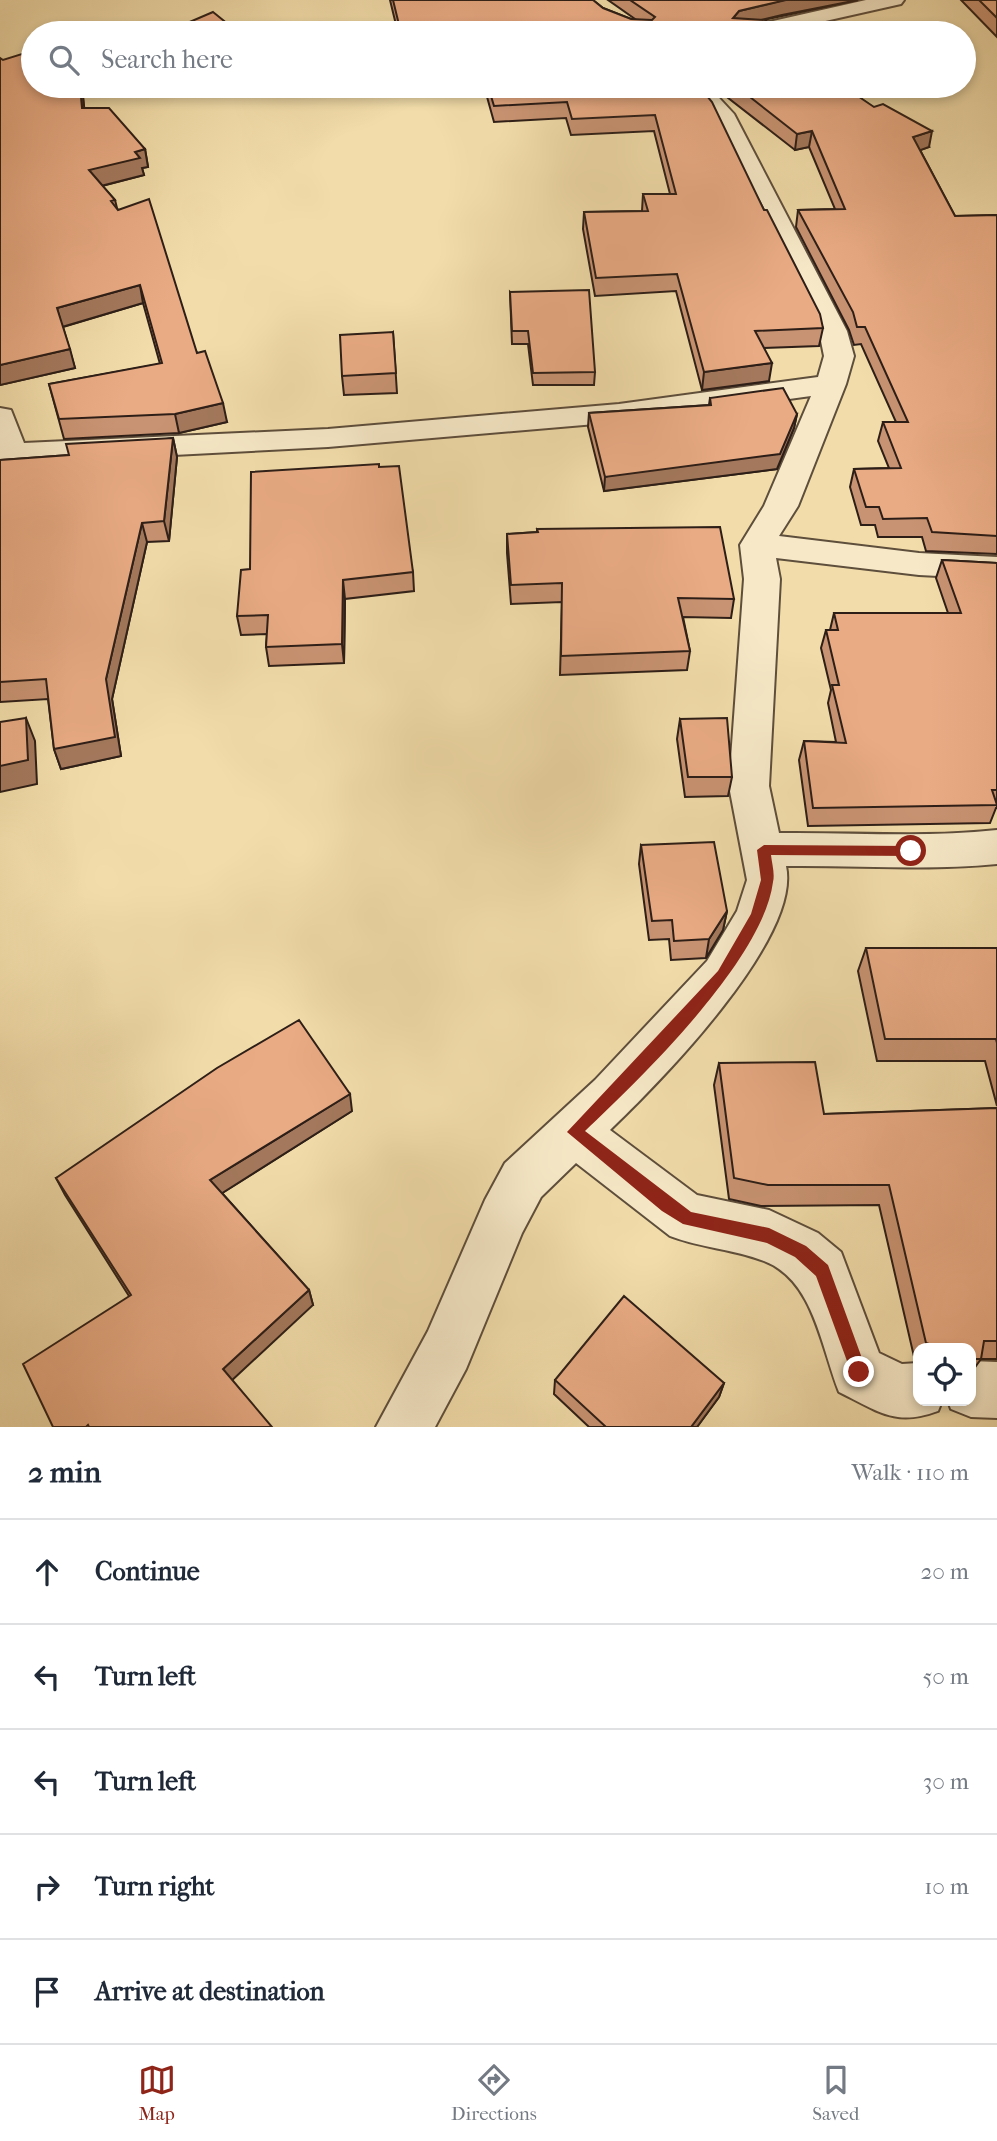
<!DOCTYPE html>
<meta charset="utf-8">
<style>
body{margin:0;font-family:"IM FELL French Canon",serif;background:#f6f6f7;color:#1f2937}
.controls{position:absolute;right:21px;bottom:21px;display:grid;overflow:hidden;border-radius:14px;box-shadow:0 4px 10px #0003}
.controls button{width:63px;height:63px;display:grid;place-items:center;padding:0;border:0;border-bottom:2px solid #e0e1e3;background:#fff;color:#1f2937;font:35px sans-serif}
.stop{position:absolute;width:21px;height:21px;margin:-16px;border:5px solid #8f2418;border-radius:50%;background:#fff}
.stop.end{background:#8f2418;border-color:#fff;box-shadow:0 2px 7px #0008}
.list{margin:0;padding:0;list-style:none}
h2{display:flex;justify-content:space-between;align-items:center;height:91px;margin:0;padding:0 28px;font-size:30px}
h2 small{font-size:23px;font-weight:400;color:#747a83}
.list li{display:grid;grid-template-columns:46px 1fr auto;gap:21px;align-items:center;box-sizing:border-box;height:105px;padding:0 28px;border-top:2px solid #e0e1e3}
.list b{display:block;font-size:26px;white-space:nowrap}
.list em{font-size:23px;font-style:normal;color:#747a83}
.icon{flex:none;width:38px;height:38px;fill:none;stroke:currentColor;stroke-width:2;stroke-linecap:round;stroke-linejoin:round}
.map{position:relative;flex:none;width:997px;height:1427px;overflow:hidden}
.search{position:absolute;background:#fff;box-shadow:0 4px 10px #0003;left:21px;right:21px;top:21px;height:77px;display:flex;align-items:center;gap:18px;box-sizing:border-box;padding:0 24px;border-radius:38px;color:#747a83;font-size:26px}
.sheet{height:616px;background:#fff}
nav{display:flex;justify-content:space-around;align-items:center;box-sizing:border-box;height:98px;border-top:2px solid #e0e1e3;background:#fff;font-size:19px;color:#747a83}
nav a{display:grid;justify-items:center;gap:4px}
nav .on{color:#8f2418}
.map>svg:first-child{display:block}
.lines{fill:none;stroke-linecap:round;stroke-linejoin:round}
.minor-casing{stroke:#5e4e3c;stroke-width:4}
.minor{fill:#f7e9c8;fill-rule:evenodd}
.wall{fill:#c89372;stroke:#2d1e17;stroke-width:2}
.shaded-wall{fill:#a3785c;stroke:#2d1e17;stroke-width:2}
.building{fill:#e9ab84;stroke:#2d1e17;stroke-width:2}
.route{fill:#8f2418}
</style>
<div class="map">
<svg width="997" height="1427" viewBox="0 0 997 1427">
<rect width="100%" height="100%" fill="#f2ddaa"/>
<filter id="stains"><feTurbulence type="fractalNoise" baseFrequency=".00286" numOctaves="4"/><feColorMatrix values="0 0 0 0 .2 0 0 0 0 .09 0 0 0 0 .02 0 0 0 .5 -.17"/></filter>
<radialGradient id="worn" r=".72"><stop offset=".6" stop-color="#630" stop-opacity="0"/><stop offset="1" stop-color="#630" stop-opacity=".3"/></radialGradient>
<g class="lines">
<defs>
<path id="minor" d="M866,0H904L901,4L772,33H734L738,29Z
M685,86H708L734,114L847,331L854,356L846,384L798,506L779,536L919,553L997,557V579L919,575L776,558L780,579L769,786L779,833C852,832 925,838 997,830V864C927,871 857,865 786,866C802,938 660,1082 610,1130L697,1195L769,1210L818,1233L841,1252L879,1353L902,1364L918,1363V1401H942L938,1411C895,1427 878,1411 839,1392C821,1347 814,1280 764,1261C734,1249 700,1248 670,1236L576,1163L541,1197L522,1233L466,1369L435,1427H376L428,1331L485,1200L505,1163L595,1080L707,961L737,911L747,880L729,786L744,579L740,545L764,506L811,396L619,422L328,447L0,464V408L11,410L24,443L328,429L619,404L818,377L824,356L819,331L712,117Z
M971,1361L997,1362V1418L971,1417L951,1409L948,1401H971Z"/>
</defs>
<use href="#minor" class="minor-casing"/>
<use href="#minor" class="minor"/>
</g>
<path class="wall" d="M390,0H593L603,8L631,19H635L608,0H858L763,20L774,33H398Z
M961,0H997V37Z
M33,86H82L84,108L145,149L148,167L142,168L144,175L102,186L115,200L117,208L197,353L227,422L179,433L64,439L49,384L160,364L143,303L63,327L75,368L0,385Z
M484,86H699L764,210L823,328L819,346L764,348L769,381L702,390L676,291L595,296L583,229L584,212L642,211L643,194H670L654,131L571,135L566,118L494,122Z
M711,86H843L929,147L920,150L955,216L997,215V554L926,551L922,537H878L875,525H861L850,487L854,469L889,468L878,441L883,422H896L861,344L854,345L849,330L796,227L798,210L835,209L809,147L795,150L714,87V89Z
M510,292L595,372L594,385H533L528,344H512Z
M393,332L397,393L344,395L342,376Z
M710,398L797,414L794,428L777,469L604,491L588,427L589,413L709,405Z
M173,438L177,457L169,541L147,542L112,699L121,756L61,769L54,749L48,699L0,702V460L69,455Z
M379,467L413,572L414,591L345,599L344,663L269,666L266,647L267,634L241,635L237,616L250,569Z
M537,529L734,599L731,618L683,617L690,651L687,670L560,675L562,602L511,604L507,553V534L537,532Z
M942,560L997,563V808H996L990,823L808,826L799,760L804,741L836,742L828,703L831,690L821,648L826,630H830L834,613H948L936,578Z
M680,719L732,777L728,796L685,797L677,739Z
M641,845L727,911L723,930L706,958L671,960L669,939L649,940L639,864Z
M866,948H997V1106L985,1061H877L858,971Z
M719,1063L824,1114L997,1108V1359H981L971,1373V1348H918V1362L915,1361L879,1205L761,1206L729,1199L714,1085Z
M352,1111L222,1193L309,1290L313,1305L129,1296L65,1195L56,1178Z
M555,1380L724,1383L719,1397L697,1427H589L554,1394Z"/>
<path class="shaded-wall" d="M784,0H858L782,15L737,26L733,18L739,11Z
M80,86H82L86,125L82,108Z
M812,131L809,147L795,150L797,134Z
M932,131L929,147L910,154L913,137Z
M145,149L148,167L142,168L144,175L93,188L89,170L135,152Z
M140,285L143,303L62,327L57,308Z
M70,349L75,368L0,385V365Z
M772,363L769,381L702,390L704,372Z
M223,403L227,422L179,433L175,414Z
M797,414L794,428L777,469L604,491L605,477Z
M173,438L177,457L169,541L164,521Z
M142,523L147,542L112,699L121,756L61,769L54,749L106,679Z
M343,580L345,599L344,663L342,644Z
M26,718L35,741L37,784L0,792V766Z
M727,911L723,930L706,958L709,939Z
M350,1094L352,1111L216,1197L210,1180Z
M309,1290L313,1305L229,1383L223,1369Z
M724,1383L719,1397L697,1427H691Z"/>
<path class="building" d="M393,0H593L603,8L631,19L652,20L655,17L630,0H786L739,11L733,18L766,20L774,33H401Z
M979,0H997V18Z
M213,12L239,33H167L166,32Z
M25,53L33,60V86H80L82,108H109L145,149L135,152L140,158L89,170L115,200L111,201L118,210L149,199L197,353L205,351L223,403L175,414L59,419L49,384L162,363L140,285L57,308L70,349L0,365V58L3,60Z
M488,86H699L712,102L764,210H767L820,314L823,328L755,331L772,363L704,372L677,274L596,278L584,212L648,211L643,194H676L655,115L572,119L567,102L494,106Z
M736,86H843L874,107L883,104L932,131L913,137L955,216L997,215V536L932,532L927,518L883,519L879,507H866L854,469L901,468L883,422H908L865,327H857L853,312L798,210L845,209L812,131L797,134Z
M589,290L595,372L533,373L528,331H512L510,292Z
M393,332L396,373L342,376L340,335Z
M783,388L797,414L780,454L605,477L589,413L711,405L710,398Z
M173,438L164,521L142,523L106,679L115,737L54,749L46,679L0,682V460L69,455L66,444Z
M379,464V467L399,466L413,572L343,580L342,644L266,647L268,615L237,616L241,570L250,569L251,472Z
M720,527L734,599L678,598L690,651L561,656L562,583L511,585L507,534L538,532L537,529Z
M942,560L997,563V790H992L997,805L813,808L804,741L846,743L832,685H839L826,630H838L834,613H961Z
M26,718L28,760L0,766V722Z
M727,718L732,777H688L680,719Z
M714,842L727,911L709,939L674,941L672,920L652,921L641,845Z
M866,948H997V1043L996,1039H885Z
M299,1020L350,1094L210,1180L309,1290L223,1369L272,1427H89L88,1425L86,1427H53L23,1364L131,1295L56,1178L217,1068Z
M815,1062L824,1114L997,1108V1341H984L981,1359H971V1348H932V1345L926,1343L889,1185H768L734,1178L719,1063Z
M624,1296L724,1383L691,1427H606L555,1380Z"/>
<path class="route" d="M764,845L911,846L918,851L911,856L771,855C772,864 775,874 773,882C763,960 642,1077 585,1131L691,1212L769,1228L806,1246L828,1265L867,1372L859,1381L851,1372L816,1276L795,1257L767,1243L683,1224L662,1211L567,1132L718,971L751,914L761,880L757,850Z"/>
<rect width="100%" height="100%" filter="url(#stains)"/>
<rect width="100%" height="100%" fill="url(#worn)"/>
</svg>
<div class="controls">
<button><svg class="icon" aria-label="locate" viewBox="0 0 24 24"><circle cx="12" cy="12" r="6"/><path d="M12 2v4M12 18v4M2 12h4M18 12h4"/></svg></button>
</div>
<div class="stop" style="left:911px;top:851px"></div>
<div class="stop end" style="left:859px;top:1372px"></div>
<div class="search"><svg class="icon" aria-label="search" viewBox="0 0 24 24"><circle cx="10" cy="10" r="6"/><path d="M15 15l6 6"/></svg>Search here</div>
</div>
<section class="sheet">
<h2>2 min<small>Walk · 110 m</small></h2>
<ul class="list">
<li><svg class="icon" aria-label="ahead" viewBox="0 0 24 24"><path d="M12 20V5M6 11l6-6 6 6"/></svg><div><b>Continue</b></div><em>20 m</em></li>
<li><svg class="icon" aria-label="left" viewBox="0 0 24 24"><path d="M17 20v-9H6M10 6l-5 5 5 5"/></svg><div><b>Turn left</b></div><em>50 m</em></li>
<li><svg class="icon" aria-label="left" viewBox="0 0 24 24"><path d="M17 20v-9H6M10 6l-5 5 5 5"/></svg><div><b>Turn left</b></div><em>30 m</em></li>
<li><svg class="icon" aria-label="right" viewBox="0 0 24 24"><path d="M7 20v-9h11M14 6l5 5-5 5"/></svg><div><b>Turn right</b></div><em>10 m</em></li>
<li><svg class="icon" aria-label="arrive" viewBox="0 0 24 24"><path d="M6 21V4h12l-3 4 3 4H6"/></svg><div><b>Arrive at destination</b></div></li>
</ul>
</section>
<nav>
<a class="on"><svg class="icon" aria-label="map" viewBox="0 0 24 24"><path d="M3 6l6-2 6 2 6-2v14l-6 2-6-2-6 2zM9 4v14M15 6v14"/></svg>Map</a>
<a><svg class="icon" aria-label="directions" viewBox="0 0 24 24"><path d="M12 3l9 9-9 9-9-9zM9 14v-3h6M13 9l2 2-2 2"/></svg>Directions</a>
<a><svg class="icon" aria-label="saved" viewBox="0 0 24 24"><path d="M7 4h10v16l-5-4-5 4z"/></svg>Saved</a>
</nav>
